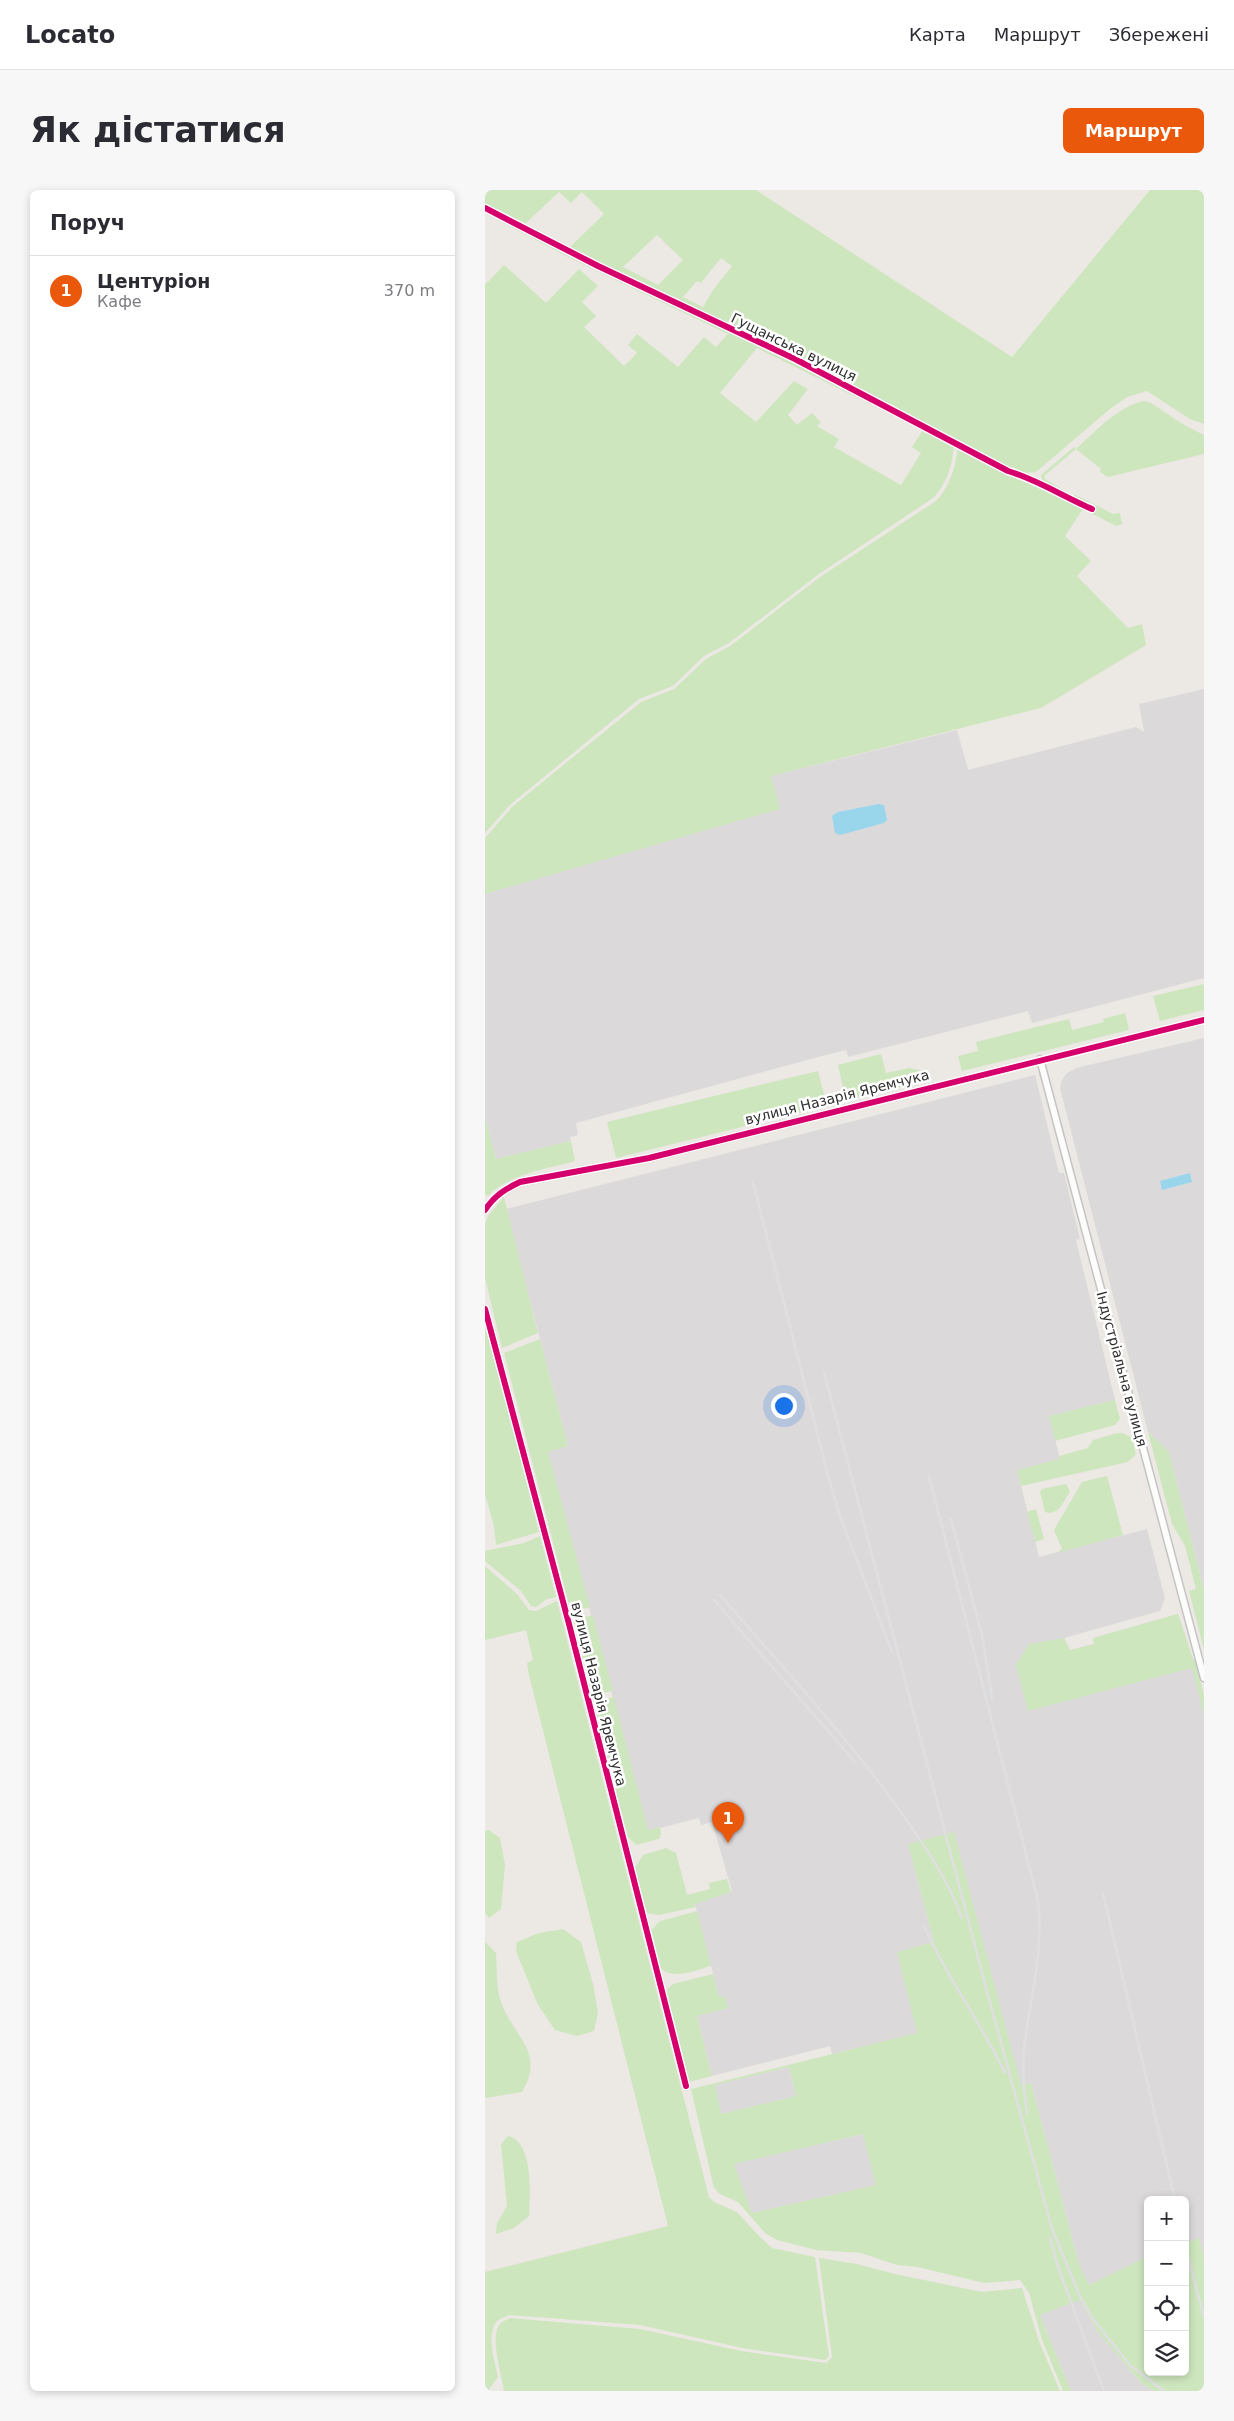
<!DOCTYPE html>
<html lang="uk">
<meta charset="utf-8">
<style>
body{margin:0;font-family:"DejaVu Sans",sans-serif;background:#f7f7f7;color:#2b2b33}
.controls{position:absolute;right:15px;bottom:15px;display:grid;overflow:hidden;border-radius:8px;box-shadow:0 2px 8px #0003}
.controls button{width:45px;height:45px;display:grid;place-items:center;padding:0;border:0;border-bottom:1px solid #e1e1e2;background:#fff;color:#2b2b33;font:25px sans-serif}
.you{position:absolute;left:298px;top:1215px;width:18px;height:18px;margin:-12px;border:4px solid #fff;border-radius:50%;background:#1a73e8;box-shadow:0 0 0 8px #1a73e833}
.badge{display:grid;place-items:center;width:32px;height:32px;border-radius:50%;background:#ea580c;color:#fff;font-size:16px;font-weight:700}
.pin{position:absolute;translate:-50% -41px;filter:drop-shadow(0 1px 2px #0008)}
.pin::after{content:'';position:absolute;top:26px;width:18px;height:15px;background:inherit;clip-path:polygon(0 0,100% 0,50% 100%)}
.list{margin:0;padding:0;list-style:none}
h2{display:flex;justify-content:space-between;align-items:center;height:65px;margin:0;padding:0 20px;font-size:21px}
h2 small{font-size:16px;font-weight:400;color:#7c7c81}
.list li{display:grid;grid-template-columns:32px 1fr auto;gap:15px;align-items:center;box-sizing:border-box;height:70px;padding:0 20px;border-top:1px solid #e1e1e2}
.list b{display:block;font-size:19px;white-space:nowrap}
.list p{margin:0;font-size:16px;white-space:nowrap;color:#7c7c81}
.list em{font-size:16px;font-style:normal;color:#7c7c81}
.icon{flex:none;width:28px;height:28px;fill:none;stroke:currentColor;stroke-width:2;stroke-linecap:round;stroke-linejoin:round}
.map{position:relative;flex:none;width:719px;height:2201px;overflow:hidden;border-radius:8px}
header{display:flex;align-items:center;gap:30px;box-sizing:border-box;height:70px;padding:0 25px;background:#fff;border-bottom:1px solid #e1e1e2}
header strong{font-size:24px}
nav{display:flex;gap:28px;margin-inline-start:auto;font-size:18px}
.intro{display:flex;align-items:center;justify-content:space-between;box-sizing:border-box;height:120px;padding:0 30px}
h1{margin:0;font-size:35px}
.button{padding:12px 22px;border-radius:8px;background:#ea580c;color:#fff;font-size:18px;font-weight:700}
main{display:flex;gap:30px;padding:0 30px}
aside{flex:1;background:#fff;border-radius:8px;box-shadow:0 2px 8px #0003}
.map>svg:first-child{display:block}
.industrial{fill:#dcd9db}
.green{fill:#cee6be;fill-rule:evenodd}
.water{fill:#99d6ec}
.lines{fill:none;stroke-linecap:round;stroke-linejoin:round}
.street-casing{stroke:#c5c4c5;stroke-width:9}
.street{stroke:#fcfcfb;stroke-width:6}
.rail{stroke:#dfdfe1;stroke-width:2.5}
.cycleway-casing{stroke:#fff;stroke-width:9}
.cycleway{stroke:#d6006c;stroke-width:6}
.labels{text-anchor:middle;dominant-baseline:central;stroke-width:5;stroke-linejoin:round;paint-order:stroke}
.street-label{font-size:14px;fill:#2e2e2e;stroke:#fff}
</style>
<header>
<strong>Locato</strong>
<nav><a>Карта</a><a>Маршрут</a><a>Збережені</a></nav>
</header>
<div class="intro"><h1>Як дістатися</h1><a class="button">Маршрут</a></div>
<main>
<aside>
<h2>Поруч<small></small></h2>
<ul class="list">
<li><span class="badge">1</span><div><b>Центуріон</b><p>Кафе</p></div><em>370 m</em></li>
</ul>
</aside>
<div class="map">
<svg width="719" height="2201" viewBox="0 0 719 2201">
<rect width="100%" height="100%" fill="#ece8e4"/>
<path class="industrial" d="M719,499V788L547,833L543,821L363,867L361,860L337,866L91,933L93,945L85,947L86,951L11,969L0,928V704L294,619L286,586L472,540L483,580L651,537L659,542L654,514Z
M719,848V1400L684,1262L663,1242L575,898L577,890L582,883L591,878Z
M550,885L574,983H579L595,1049L591,1050L630,1210L564,1226L575,1269L532,1280L554,1367L662,1339L680,1408L675,1421L579,1448L585,1460L609,1454L608,1448L693,1424L708,1469L710,1470L719,1506V2069L714,2049L700,2053V2010H663V2066L604,2095L594,2074L546,1893L536,1896L423,1654L449,1752L412,1762L433,1843L347,1864L345,1856L227,1886L212,1826L243,1818L234,1807L210,1714L247,1701L227,1632L216,1635L214,1628L163,1641L63,1262L83,1256L21,1019Z
M304,1877L311,1906L236,1924L229,1895Z
M379,1944L391,1995L267,2023L248,1974Z
M595,2110L612,2141L657,2194L669,2201H586L555,2125Z"/>
<path class="green" d="M0,0H271L527,167L665,0H719V234L705,229L662,201L642,207L625,219L551,282L539,283L524,279C352,185 174,105 0,15ZM74,2L86,13L97,2L119,24L85,57L40,34ZM172,45L198,70L173,95L138,77ZM236,68L247,76L228,100L218,117L198,107L212,91L216,93Z
M0,21L112,77L309,171L469,254C468,273 462,294 448,308L334,384L244,453L219,466L188,496L154,509L26,614L0,643V95L19,75L61,113L94,79L113,96L97,112L111,126L99,137L139,176L152,163L143,155L152,144L193,177L219,147L231,157L243,144L85,68L0,23ZM272,158L438,240L427,257L436,263L416,295L349,257L354,249L332,236L336,232L327,223L312,235L303,225L323,199L309,191L271,232L235,203Z
M659,211L666,213L699,235L719,245V264L623,287L615,282L616,279L591,259L559,286L560,289L587,305H591L628,324L635,323L637,334L631,336L598,319L580,346L606,371L592,386L643,438L657,434L661,455L556,518L286,586L295,619L0,704V648L28,616L156,512L189,499L221,469L245,456L335,387L451,311C465,297 471,275 473,256L523,283L558,293L556,285L589,257L591,259C611,241 632,217 659,211Z
M719,794V820L675,831L668,806Z
M640,823L644,840L477,881L473,866L493,861L491,852L584,829L587,840L619,832L618,829Z
M396,864L401,883L424,878L439,881L441,891L361,911L353,875Z
M333,881L342,916L131,968L122,932Z
M0,928L11,969L86,951L90,971C62,979 24,984 3,1006L0,1004Z
M19,1007L53,1143L17,1158L0,1088V1034L3,1026Z
M0,1131L54,1342L11,1355L9,1336L0,1304Z
M55,1149L83,1256L63,1262L105,1417L86,1422L19,1163Z
M630,1210L635,1229L630,1235L570,1251L564,1226Z
M663,1242L684,1262L719,1400V1460L704,1401L711,1399L700,1356L687,1334Z
M632,1243H638L647,1248L651,1264L643,1272L536,1296L532,1280L574,1269V1266L603,1258L608,1250Z
M622,1286L638,1345L572,1363L577,1359L569,1340L597,1292Z
M581,1294L585,1301C579,1311 574,1326 560,1322L555,1302L557,1299Z
M551,1319L559,1349L550,1352L542,1322Z
M55,1346L71,1407L62,1409L51,1417L46,1416L36,1401L0,1371V1361L39,1353Z
M0,1376L32,1404L44,1420L51,1421L72,1411L224,2007L229,2012L252,2022L275,2047L287,2058L330,2067L344,2166L340,2170L257,2158L155,2135L24,2125C21,2127 16,2128 13,2130C0,2143 10,2172 13,2187L3,2201H0V2082L183,2036L44,1485L42,1473L48,1470L41,1440L0,1450Z
M693,1424L708,1469L710,1470L719,1506V1525L707,1478L543,1521L531,1475L544,1454L579,1448L585,1460L609,1454L608,1448Z
M108,1425L128,1501L116,1503L105,1499L87,1430Z
M129,1507L163,1640L175,1637L176,1644L174,1649L151,1655L143,1647L108,1512Z
M4,1640L15,1648L20,1675L16,1719L4,1728L0,1723V1641Z
M469,1642L536,1895L546,1893L594,2074L604,2095L663,2066V2182H700V2053L714,2048L719,2069V2201H669L657,2194L612,2141L595,2110L555,2125L586,2201H578L557,2150L544,2103L535,2090L499,2093L433,2077L412,2075L376,2063L331,2060L292,2050L280,2043L253,2012L235,2004L229,1998L206,1899L432,1843L412,1762L449,1752L423,1654ZM304,1877L311,1906L236,1924L230,1895ZM378,1944L391,1995L267,2023L249,1974Z
M181,1658L191,1663L202,1705L225,1699L224,1693L242,1689L246,1702L210,1714L211,1717L174,1725L161,1723L150,1678L158,1665Z
M212,1721L226,1776C212,1780 189,1790 176,1779L166,1740L175,1731Z
M78,1739L96,1752L108,1794L113,1823L109,1841L92,1846L70,1840L53,1815L31,1761L32,1752L54,1743Z
M0,1752L11,1763C12,1777 11,1794 15,1809C26,1846 62,1861 37,1902L0,1908Z
M228,1784L234,1807L240,1806L243,1818L212,1826L227,1886L204,1892L180,1801L188,1794Z
M23,1946C49,1951 45,2007 44,2026L29,2038L11,2044L12,2033L22,2016L16,1954Z
M334,2068L372,2074L410,2084L497,2102L537,2098L554,2151L575,2201H19C17,2186 4,2146 15,2134C17,2131 22,2130 25,2128L155,2139L256,2161L341,2173L347,2167Z"/>
<path class="water" d="M394,614L399,615L402,630L399,633L355,645L350,643L347,626L353,622Z
M705,983L707,992L677,1000L675,991Z"/>
<g class="lines">
<defs>
<path id="street" d="M0,18L113,76L310,169L523,281C553,290 579,307 607,319
M555,869L719,1488
M0,1020C9,1006 20,999 35,992L164,968L719,830
M0,1119L84,1434L201,1896"/>
</defs>
<use href="#street" class="street-casing"/>
<use href="#street" class="street"/>
<path class="rail" d="M268,992L344,1289L356,1329L407,1462
M339,1182L500,1794L567,2039L595,2106L608,2129L645,2175L679,2201
M444,1286L553,1711C559,1762 545,1809 539,1859C537,1881 539,1903 542,1924
M466,1329L497,1445L507,1508
M235,1405C294,1473 355,1539 408,1611C435,1649 461,1685 477,1728
M229,1410L370,1572
M618,1703L690,2010
M439,1735C461,1787 496,1832 520,1883
M565,2048L573,2077L619,2201
M700,2056L719,2127"/>
<defs>
<path id="cycleway" d="M0,18L113,76L310,169L523,281C553,290 579,307 607,319
M0,1020C9,1006 20,999 35,992L164,968L719,830
M0,1119L84,1434L201,1896"/>
</defs>
<use href="#cycleway" class="cycleway-casing"/>
<use href="#cycleway" class="cycleway"/>
</g>
<g class="labels">
<g class="street-label">
<text transform="translate(309 157) rotate(26)">Гущанська вулиця</text>
<text transform="translate(352 907) rotate(-14)">вулиця Назарія Яремчука</text>
<text transform="translate(637 1179) rotate(75)">Індустріальна вулиця</text>
<text transform="translate(114 1504) rotate(76)">вулиця Назарія Яремчука</text>
</g>
</g>
</svg>
<div class="controls">
<button>+</button>
<button>−</button>
<button><svg class="icon" aria-label="locate" viewBox="0 0 24 24"><circle cx="12" cy="12" r="6"/><path d="M12 2v4M12 18v4M2 12h4M18 12h4"/></svg></button>
<button><svg class="icon" aria-label="layers" viewBox="0 0 24 24"><path d="M12 4l9 5-9 5-9-5zM3 14l9 5 9-5"/></svg></button>
</div>
<div class="you"></div>
<div class="pin badge" style="left:243px;top:1653px">1</div>
</div>
</main>
